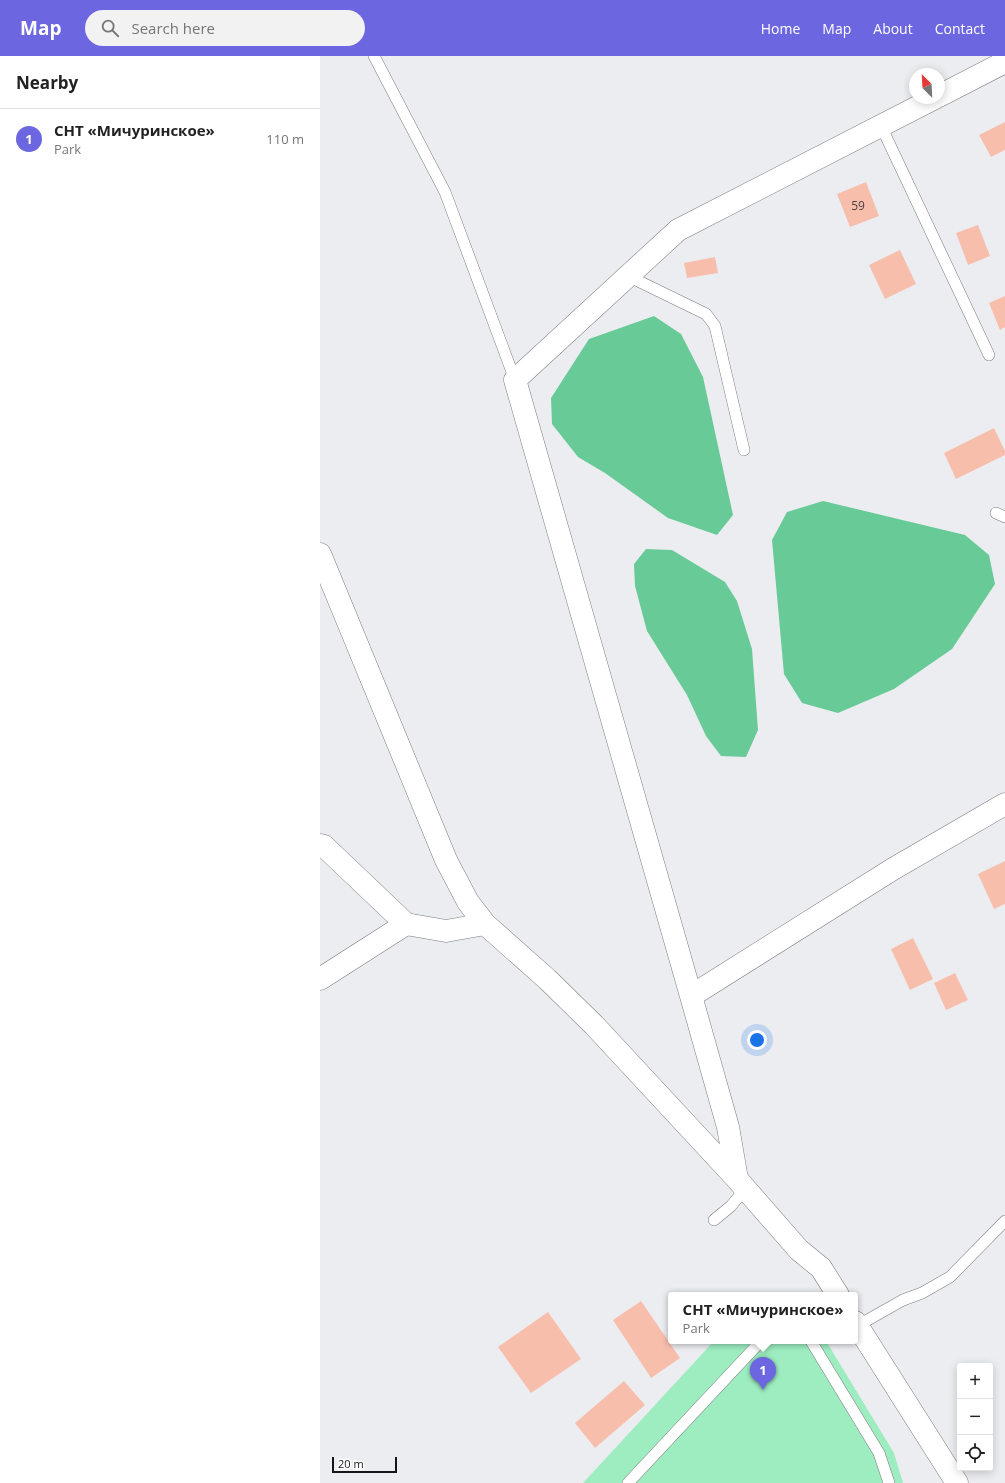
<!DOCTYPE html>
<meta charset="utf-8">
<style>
body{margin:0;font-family:"Open Sans",sans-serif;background:#f2f2f2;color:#222}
.controls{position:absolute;right:12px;bottom:12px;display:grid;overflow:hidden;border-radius:4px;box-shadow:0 2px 10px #0003}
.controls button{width:36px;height:36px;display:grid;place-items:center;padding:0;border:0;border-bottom:1px solid #e0e0e0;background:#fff;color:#222;font:20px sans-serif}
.compass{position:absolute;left:589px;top:12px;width:36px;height:36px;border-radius:50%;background:#fff;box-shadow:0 2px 10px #0003;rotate:336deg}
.scale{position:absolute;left:12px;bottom:10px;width:65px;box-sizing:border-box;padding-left:4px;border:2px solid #161618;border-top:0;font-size:11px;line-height:14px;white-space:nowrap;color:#161618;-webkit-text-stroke:3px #fff;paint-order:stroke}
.you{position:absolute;left:437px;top:984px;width:14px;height:14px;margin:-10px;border:3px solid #fff;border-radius:50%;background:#1a73e8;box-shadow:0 0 0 6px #1a73e833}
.badge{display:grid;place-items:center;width:26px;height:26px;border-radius:50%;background:#6c66e0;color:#fff;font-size:13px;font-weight:700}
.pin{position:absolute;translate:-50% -33px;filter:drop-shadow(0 1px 2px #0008)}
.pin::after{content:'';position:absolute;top:21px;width:14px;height:12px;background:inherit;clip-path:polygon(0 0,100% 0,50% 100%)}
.popup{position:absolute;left:348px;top:1236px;width:190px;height:52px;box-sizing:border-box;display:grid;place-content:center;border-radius:4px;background:#fff;filter:drop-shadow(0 1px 3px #0005);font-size:13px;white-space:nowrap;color:#767676}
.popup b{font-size:15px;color:#222}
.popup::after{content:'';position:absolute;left:50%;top:100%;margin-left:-8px;border:8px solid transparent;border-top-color:#fff}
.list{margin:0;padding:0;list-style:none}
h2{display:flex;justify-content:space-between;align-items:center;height:52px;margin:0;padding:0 16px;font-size:17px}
h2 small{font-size:13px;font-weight:400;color:#767676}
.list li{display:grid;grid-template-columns:26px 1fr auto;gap:12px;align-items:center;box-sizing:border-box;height:60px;padding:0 16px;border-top:1px solid #e0e0e0}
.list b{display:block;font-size:15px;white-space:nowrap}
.list p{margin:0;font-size:13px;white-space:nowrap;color:#767676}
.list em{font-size:13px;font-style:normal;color:#767676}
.icon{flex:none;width:22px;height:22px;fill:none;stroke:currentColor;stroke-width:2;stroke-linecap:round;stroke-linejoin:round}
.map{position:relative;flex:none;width:685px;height:1427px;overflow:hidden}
header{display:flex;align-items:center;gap:24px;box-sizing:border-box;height:56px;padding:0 20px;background:#6c66e0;color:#fff}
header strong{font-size:19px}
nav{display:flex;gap:22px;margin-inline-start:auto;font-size:14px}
.search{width:280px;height:36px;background:#f2f2f2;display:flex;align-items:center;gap:10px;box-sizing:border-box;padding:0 14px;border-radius:22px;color:#767676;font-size:15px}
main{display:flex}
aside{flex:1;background:#fff}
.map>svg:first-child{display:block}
.green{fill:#9dedc1}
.forest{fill:#68ca97}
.building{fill:#f8beac}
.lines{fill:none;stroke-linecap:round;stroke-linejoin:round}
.service-casing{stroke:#7b7c7f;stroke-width:12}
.minor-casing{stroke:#7b7c7f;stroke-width:23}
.service{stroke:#fff;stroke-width:11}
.minor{stroke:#fff;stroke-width:22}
.labels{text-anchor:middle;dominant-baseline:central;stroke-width:3.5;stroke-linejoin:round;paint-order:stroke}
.number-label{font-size:12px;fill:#4e403d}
</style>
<header>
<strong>Map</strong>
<div class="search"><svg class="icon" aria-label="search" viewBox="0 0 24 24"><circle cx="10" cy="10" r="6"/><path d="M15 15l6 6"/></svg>Search here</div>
<nav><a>Home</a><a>Map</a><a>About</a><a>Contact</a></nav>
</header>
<main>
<aside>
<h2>Nearby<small></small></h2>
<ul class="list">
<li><span class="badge">1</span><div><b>СНТ «Мичуринское»</b><p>Park</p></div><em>110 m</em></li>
</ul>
</aside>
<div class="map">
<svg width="685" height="1427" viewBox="0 0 685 1427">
<rect width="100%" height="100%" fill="#ecedf1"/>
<path class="green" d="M394,1285H506L574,1397L583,1427H263Z"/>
<path class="forest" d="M334,260L361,278L383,321L413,459L397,479L348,462L285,417L258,401L232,368L231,342L269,283Z
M503,445L645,479L669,499L675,528L632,593L574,633L518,657L482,647L464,618L452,484L467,456Z
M326,493L352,494L405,526L417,545L432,593L438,674L426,701L401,700L386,680L367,639L327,575L315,530L314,508Z"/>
<path class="building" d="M685,66V94L671,101L659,79Z
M546,126L559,160L530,171L517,138Z
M658,169L670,200L648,209L636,177Z
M580,194L596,228L565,243L549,209Z
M395,201L398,217L367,222L364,207Z
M685,240V271L680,274L669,247Z
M674,372L685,395V399L636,423L624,397Z
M685,805V848L674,853L658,818Z
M593,882L613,923L590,934L571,893Z
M635,917L648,944L626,954L614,927Z
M321,1245L360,1302L331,1322L293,1264Z
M228,1256L261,1303L211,1337L178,1291Z
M304,1325L325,1349L275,1392L255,1367Z"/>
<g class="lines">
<defs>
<path id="service" d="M54,0L125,136L195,324
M561,70L669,299
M308,220L386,258L395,270L424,394
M676,457L685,461
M394,1164L411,1150L425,1133
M537,1270L583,1244L602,1237L630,1221L685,1165
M491,1285L559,1397L569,1427
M308,1427L441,1285"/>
<path id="minor" d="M619,40L685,6
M0,498L126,804L148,846L165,868L227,923L274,969L417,1123L479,1194L501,1212L518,1239
M0,789L4,790L86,868L126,875L165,868
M0,923L86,868
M371,940L573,813L685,748
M417,1123L408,1071L371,940L195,324L358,174L615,42
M535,1266L637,1427"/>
</defs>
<use href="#service" class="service-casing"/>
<use href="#minor" class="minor-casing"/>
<use href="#service" class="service"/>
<use href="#minor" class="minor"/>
</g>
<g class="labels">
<g class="number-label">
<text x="538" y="149">59</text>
</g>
</g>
</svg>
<div class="controls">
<button>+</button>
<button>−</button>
<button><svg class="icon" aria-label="locate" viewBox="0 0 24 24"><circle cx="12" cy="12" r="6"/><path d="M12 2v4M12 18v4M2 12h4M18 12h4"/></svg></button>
</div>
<svg class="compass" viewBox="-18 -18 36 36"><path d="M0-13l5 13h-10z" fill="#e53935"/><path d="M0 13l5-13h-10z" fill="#767676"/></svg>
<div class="scale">20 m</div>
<div class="you"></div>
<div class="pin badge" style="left:443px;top:1334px">1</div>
<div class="popup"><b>СНТ «Мичуринское»</b>Park</div>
</div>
</main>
